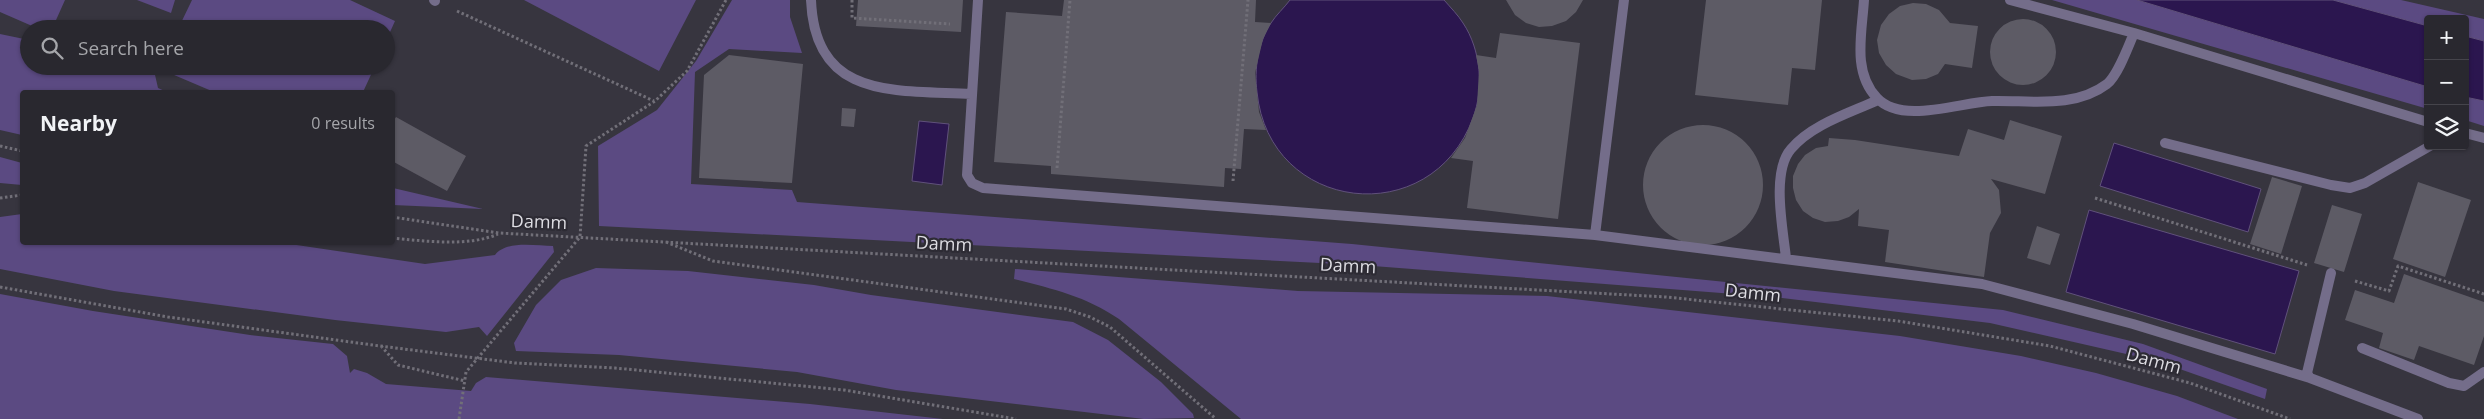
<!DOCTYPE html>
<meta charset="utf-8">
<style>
body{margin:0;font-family:"Open Sans",sans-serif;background:#313037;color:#f1f3f6}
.controls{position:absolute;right:15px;top:15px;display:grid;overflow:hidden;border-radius:5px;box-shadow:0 1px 4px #0004}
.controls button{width:45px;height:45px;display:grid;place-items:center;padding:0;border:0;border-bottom:1px solid #45444b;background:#29282f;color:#f1f3f6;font:25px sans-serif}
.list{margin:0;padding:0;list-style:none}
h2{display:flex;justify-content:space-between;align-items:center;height:65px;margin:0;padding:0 20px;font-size:21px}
h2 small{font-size:16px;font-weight:400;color:#a5a6aa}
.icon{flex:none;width:28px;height:28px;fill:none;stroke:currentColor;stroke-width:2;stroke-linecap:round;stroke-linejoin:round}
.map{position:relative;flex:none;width:2484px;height:419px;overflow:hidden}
.search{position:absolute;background:#29282f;box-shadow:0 1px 4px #0004;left:20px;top:20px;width:375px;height:55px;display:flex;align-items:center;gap:12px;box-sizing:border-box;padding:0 18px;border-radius:28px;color:#a5a6aa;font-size:19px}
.panel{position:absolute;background:#29282f;box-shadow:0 1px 4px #0004;left:20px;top:90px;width:375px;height:155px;border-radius:5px}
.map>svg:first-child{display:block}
.green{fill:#5b4a82}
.water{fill:#2b164f;stroke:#60517b}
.building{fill:#5d5b65}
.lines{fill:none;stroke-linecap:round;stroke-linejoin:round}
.path{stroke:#716f78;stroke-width:3;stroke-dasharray:2.5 2.5;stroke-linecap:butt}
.service{stroke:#746d8a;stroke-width:10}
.labels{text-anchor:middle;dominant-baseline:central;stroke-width:4.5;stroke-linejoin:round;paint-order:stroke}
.street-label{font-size:18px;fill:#dddce2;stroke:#2d2b34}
</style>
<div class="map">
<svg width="2484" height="419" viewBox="0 0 2484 419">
<rect width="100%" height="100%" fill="#37353f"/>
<path class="green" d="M0,0H65L52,29H39L0,12Z
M137,0H175L171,13Z
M192,0H350L395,21L386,41V29H178Z
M524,0H696L659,71Z
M732,0H790V17L802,53L729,49L695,72L691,184L792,190L797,202L1352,244L2003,310L2143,344L2267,389L2265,399L2157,361L1990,323L1773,297L1360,265L599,226L598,146L657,110L696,61Z
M2052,0H2137L2428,87V109Z
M2333,0H2401L2484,19V41L2465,36V19H2428V26Z
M0,34L29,40V66H153L158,88L167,92H22V135L0,130Z
M161,66H375L363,92H214L160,69Z
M2465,97L2484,101V126L2465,120Z
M0,157L22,163V185L0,183Z
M392,188H393L483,209L393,205Z
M22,214V242L283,243L425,264L495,255C506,240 536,246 553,246L554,252L487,336L479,327L446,332L335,320L114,291L0,269V217Z
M596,268L688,271L814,285L871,295L1073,322L1108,340L1161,382L1193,414L1194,418L1144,419L896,390L797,372L619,355L516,351L514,343L536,305L561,280Z
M1015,269L1298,291L1547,296L1900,336L2021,356L2096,373L2177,396L2238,419H1241L1119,319C1085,296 1053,289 1014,279Z
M0,294L93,311L250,335L333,344L347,356L350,373L354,369L367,373L386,384L471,391L476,383L486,377L810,404L943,419H0Z"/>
<path class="water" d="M1290,0H1444C1451,8 1458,15 1463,23C1481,50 1484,88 1473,118C1431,232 1269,213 1257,92C1254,69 1258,43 1271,23C1276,15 1284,8 1290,0Z
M2137,0H2333L2428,26V87Z
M2465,36L2484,41V101L2465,97Z
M919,121L949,124L942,185L912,181Z
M2114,143L2261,189L2248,232L2100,186Z
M2089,210L2299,271L2275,354L2066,292Z"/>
<path class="building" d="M858,0H963L961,32L856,26Z
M1064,0H1256L1255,22L1271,23L1263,39L1255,73L1259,112L1266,130L1244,129L1241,169L1225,168L1224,187L1051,174V166L994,162L1006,12L1062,16Z
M1506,0H1583L1576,12L1566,21L1552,26L1539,27L1526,23L1515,15Z
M1706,0H1822L1815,70L1792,68L1788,105L1695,95Z
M1913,3L1926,4L1939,10L1950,23L1978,26L1972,68L1945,64L1938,74L1926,79L1912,80L1896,74L1886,65L1879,53L1877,40L1881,25L1889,14L1900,6Z
M1990 52a33 33 0 1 1 66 0a33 33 0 1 1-66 0Z
M1500,33L1580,43L1558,219L1467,208L1473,161L1451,158L1465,138L1477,105L1479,71L1476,55L1496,58Z
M729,55L803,64L792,183L699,178L704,75Z
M842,108L856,109L854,127L841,126Z
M396,117L466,156L447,191L392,161V123Z
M2010,120L2062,136L2045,194L1991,179L1999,190L2001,213L1990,233L1984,277L1885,262L1889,230L1858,226L1859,209L1849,217L1838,221L1825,222L1813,218L1803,211L1796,200L1793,188V176L1798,164L1805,155L1816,148L1828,146L1829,138L1855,140L1959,156L1968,129L2004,140Z
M1643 185a60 60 0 1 1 120 0a60 60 0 1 1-120 0Z
M2272,177L2302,186L2281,254L2250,244Z
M2418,182L2471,200L2445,277L2393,259Z
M2332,205L2362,214L2344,272L2314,263Z
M2037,226L2060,234L2050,265L2027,258Z
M2404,274L2484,302V336L2474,365L2419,346L2414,360L2379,348L2383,333L2345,320L2355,290L2394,303Z"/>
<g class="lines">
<path class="path" d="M852,0V18L950,24
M457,11L654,101
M0,146L22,151
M1057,168L1070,0
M1233,181L1248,0
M0,198L22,195
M2095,198L2307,265
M392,217L499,233L1666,297L1898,321L2050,346L2190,383L2290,419
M392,238C424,241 469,247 498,234
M666,242L713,261L1066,309L1090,317L1110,327L1216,419
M2355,281L2389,291L2398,266L2484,294
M0,287L168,317L380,346L515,363L615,368L844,390L1016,419
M381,346L398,365L465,381
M459,419L466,372L580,237L586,146L655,101L687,71L726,0"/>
<path class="service" d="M434,0L435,1
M811,0C815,100 895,90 971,94
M978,0L967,175L972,183L983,188L1595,235L1982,284L2133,324L2310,378
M1864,0C1862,33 1852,72 1877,98C1902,125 1961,102 1992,101C2030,100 2074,109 2107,84C2118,75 2128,47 2134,33
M2010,0L2134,33L2428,122
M2465,133L2484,138
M2165,143L2331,185L2350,188L2365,183L2430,146
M1595,235L1624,0
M1786,258C1783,229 1771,172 1791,149C1812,124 1850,113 1878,100
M2331,273L2307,373L2310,378L2418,419
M2362,348L2449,383L2464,386L2484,372"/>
</g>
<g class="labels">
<g class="street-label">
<text transform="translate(539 221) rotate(2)">Damm</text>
<text transform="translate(944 243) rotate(3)">Damm</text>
<text transform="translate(1348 265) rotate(3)">Damm</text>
<text transform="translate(1753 292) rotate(6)">Damm</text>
<text transform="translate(2154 360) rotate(15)">Damm</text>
</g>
</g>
</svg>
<div class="controls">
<button>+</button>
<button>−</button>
<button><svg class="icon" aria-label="layers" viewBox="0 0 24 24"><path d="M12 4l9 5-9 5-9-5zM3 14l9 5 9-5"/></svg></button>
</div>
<div class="search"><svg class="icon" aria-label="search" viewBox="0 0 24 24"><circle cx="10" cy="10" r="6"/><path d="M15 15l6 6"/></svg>Search here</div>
<section class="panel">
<h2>Nearby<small>0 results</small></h2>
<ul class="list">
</ul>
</section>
</div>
